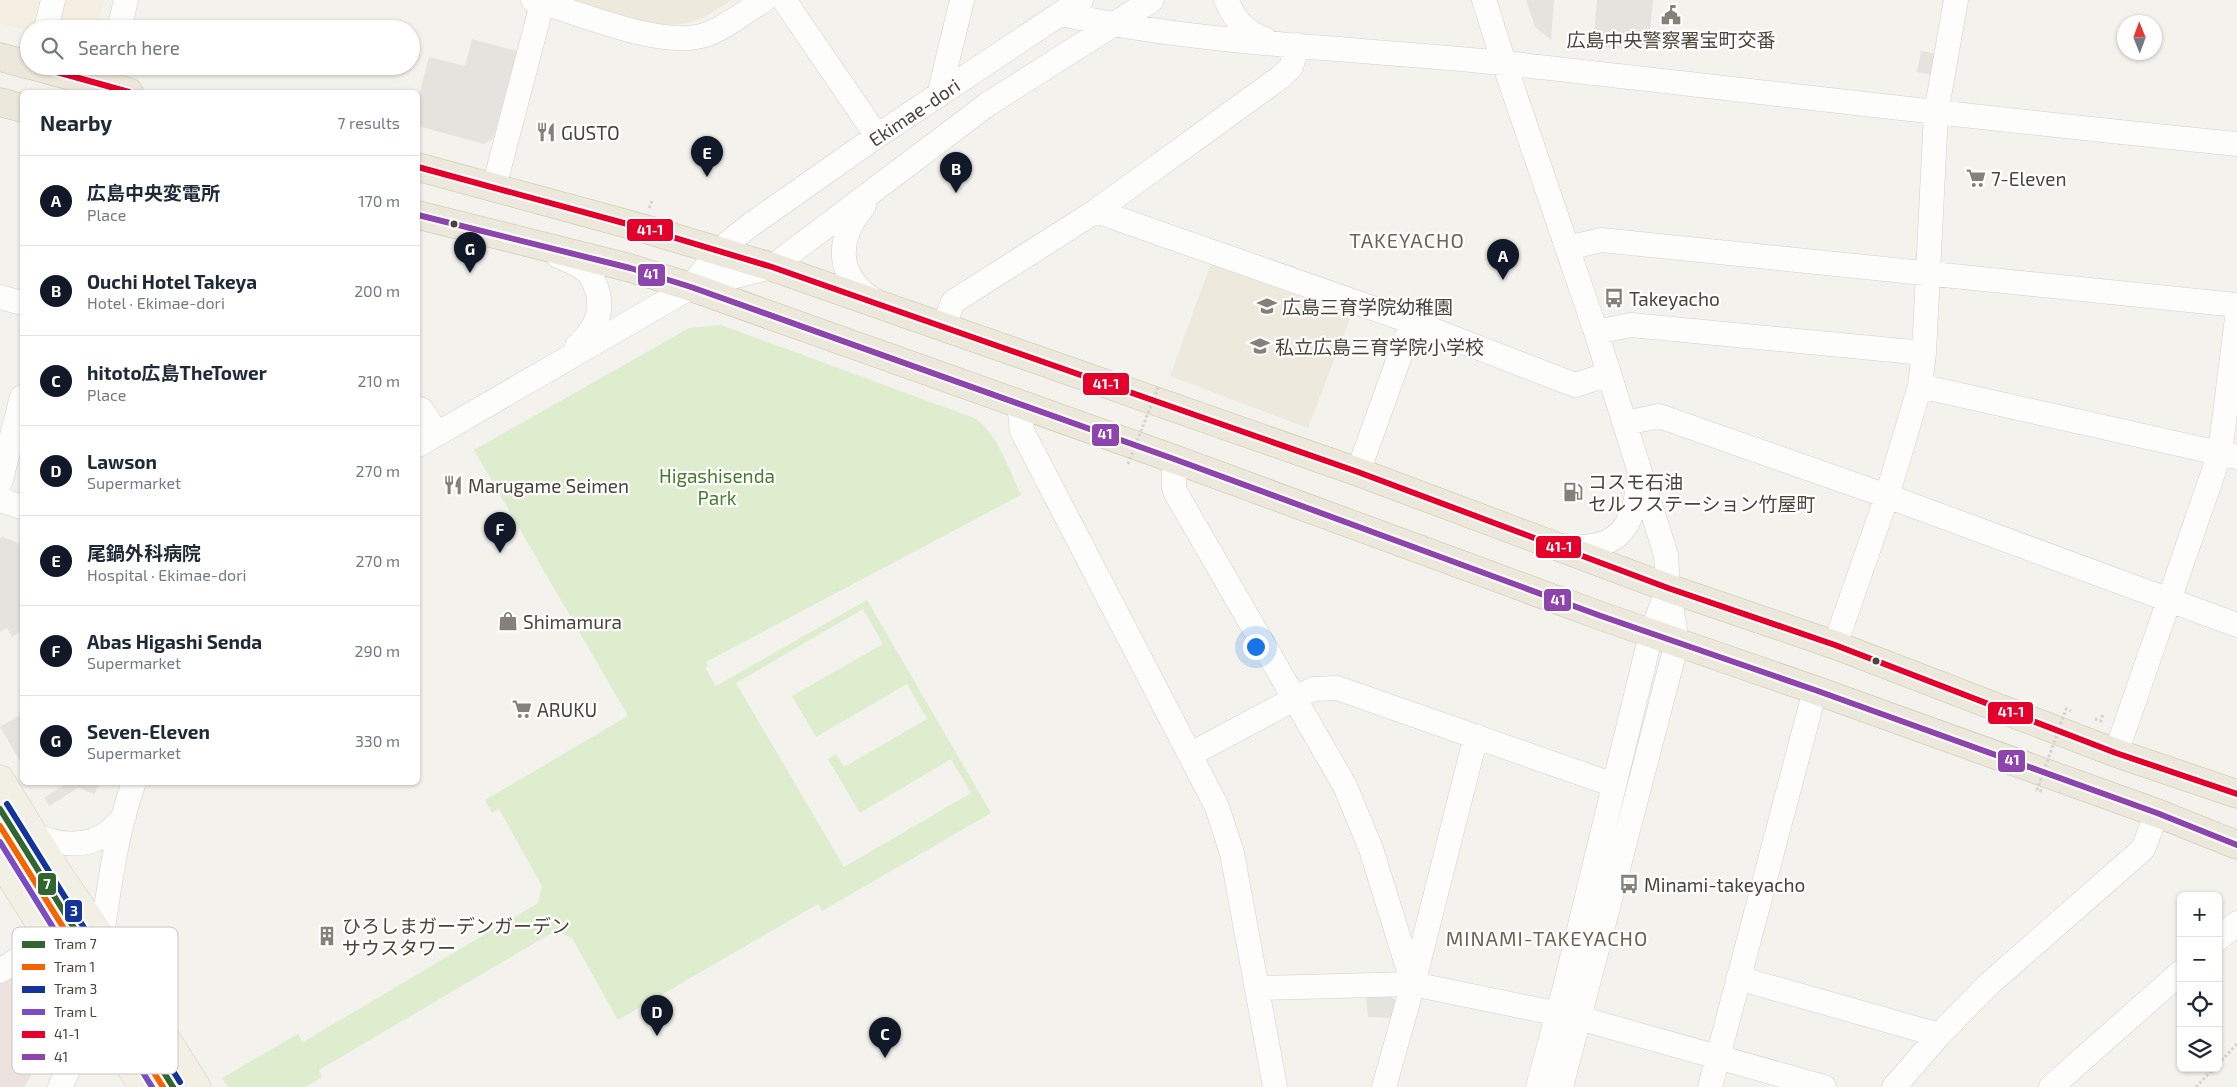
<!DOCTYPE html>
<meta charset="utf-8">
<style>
body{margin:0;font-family:"Exo 2","Noto Sans JP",sans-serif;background:#f2f2f3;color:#1f2937}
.controls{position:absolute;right:15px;bottom:15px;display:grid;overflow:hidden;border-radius:8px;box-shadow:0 1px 4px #0004}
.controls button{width:45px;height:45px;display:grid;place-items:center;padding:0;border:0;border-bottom:1px solid #e0e1e3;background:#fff;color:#1f2937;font:25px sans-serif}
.compass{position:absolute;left:2117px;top:15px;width:45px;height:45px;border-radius:50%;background:#fff;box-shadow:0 1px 4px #0004;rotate:359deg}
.you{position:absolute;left:1255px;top:646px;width:18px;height:18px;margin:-12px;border:4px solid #fff;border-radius:50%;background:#1a73e8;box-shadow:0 0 0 8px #1a73e833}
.badge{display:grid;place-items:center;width:32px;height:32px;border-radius:50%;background:#111827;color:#fff;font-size:16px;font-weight:700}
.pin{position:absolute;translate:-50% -41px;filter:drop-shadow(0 1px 2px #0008)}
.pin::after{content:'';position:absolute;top:26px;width:18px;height:15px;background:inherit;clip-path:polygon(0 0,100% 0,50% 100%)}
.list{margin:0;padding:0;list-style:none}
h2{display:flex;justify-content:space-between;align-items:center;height:65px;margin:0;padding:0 20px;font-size:21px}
h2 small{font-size:16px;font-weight:400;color:#747a83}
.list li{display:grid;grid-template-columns:32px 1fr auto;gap:15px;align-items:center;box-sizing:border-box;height:90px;padding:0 20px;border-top:1px solid #e0e1e3}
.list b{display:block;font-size:19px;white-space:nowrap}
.list p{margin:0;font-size:16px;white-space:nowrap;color:#747a83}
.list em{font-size:16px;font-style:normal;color:#747a83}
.icon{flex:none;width:28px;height:28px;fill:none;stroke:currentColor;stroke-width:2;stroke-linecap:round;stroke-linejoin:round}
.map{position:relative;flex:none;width:2237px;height:1087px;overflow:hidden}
.search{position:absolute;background:#fff;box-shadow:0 1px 4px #0004;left:20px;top:20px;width:400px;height:55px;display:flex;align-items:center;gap:12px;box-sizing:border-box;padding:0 18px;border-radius:28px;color:#747a83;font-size:19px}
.panel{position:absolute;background:#fff;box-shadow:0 1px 4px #0004;left:20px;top:90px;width:400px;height:695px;border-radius:8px}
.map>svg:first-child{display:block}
.commercial{fill:#f5efe1}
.education{fill:#edeadd}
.medical{fill:#ede3de}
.green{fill:#deedce;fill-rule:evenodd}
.parking{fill:#e5e3de}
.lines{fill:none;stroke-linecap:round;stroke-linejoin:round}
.minor-casing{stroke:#d1d0cb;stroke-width:25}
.major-casing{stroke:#d5cfbb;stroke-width:29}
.highway-casing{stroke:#cbc1a9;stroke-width:29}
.path{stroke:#d3d2cb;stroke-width:3;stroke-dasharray:2.5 2.5;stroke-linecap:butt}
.minor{stroke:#fdfdfc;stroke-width:24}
.major{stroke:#f2efe5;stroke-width:28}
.highway{stroke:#ece8db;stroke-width:28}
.path-bridge{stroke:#d3d2cb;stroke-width:3;stroke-dasharray:2.5 2.5;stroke-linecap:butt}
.bus-1-casing{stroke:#fff;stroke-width:10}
.bus-2-casing{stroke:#fff;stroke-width:10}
.bus-1{stroke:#e4002b;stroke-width:6}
.bus-2{stroke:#8e44ad;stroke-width:6}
.tram-1-casing{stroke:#fff;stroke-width:10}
.tram-2-casing{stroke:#fff;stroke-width:10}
.tram-3-casing{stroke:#fff;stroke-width:10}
.tram-4-casing{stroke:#fff;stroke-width:10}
.tram-1{stroke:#316631;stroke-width:6}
.tram-2{stroke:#f56400;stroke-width:6}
.tram-3{stroke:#13349b;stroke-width:6}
.tram-4{stroke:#7b4cc2;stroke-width:6}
.bus-dot{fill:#4a4439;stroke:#fff;stroke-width:2}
.labels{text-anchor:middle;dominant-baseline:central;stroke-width:4.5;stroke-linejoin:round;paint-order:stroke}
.poi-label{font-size:19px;fill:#4a4439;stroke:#fff;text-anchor:start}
.street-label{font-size:19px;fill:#4a4439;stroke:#fff}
.park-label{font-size:19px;fill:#447d2b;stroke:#fff}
.neighbourhood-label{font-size:20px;letter-spacing:1px;fill:#6d6350;stroke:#fff}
.key{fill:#fff;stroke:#c9c7c4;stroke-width:1}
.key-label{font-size:14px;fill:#4a4439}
.line-badge{stroke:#fff;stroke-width:2}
.badge-label{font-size:14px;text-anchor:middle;font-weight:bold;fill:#fff}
</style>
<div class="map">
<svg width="2237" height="1087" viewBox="0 0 2237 1087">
<rect width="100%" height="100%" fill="#f3f2ed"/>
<path class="commercial" d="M0,0H104L96,29H29V31L0,24Z"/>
<path class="education" d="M565,0H731L705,17L688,23L672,25L654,24Z
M1211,263L1351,316L1308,428L1170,376Z"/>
<path class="medical" d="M22,943L51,990L54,1017L40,1056L25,1087H0V957Z"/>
<path class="green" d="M721,325L974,418C996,430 1010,472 1021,495L706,662L708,666L705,668L716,686L867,600L991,813L822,911L819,904L811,908L618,1020L572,938L555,931L319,1070L322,1077L305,1087H228L222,1078L298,1034L303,1042L538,903L542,886L499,809L492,813L485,800L628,716L474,450L689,328ZM863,609L883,644L792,696L816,737L907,684L927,719L844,767L836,754L828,759L860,813L951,759L971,793L844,867L736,683Z"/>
<path class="parking" d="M1526,0H1554L1551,40L1535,27Z
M1597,0H1610L1609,11L1610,0H1653L1648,51L1593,46Z
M472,39L517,51L493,139L484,144L418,126V100L429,57L465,66Z
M1921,51L1937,54L1933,75L1917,72Z
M2,537L14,541L22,547V630L12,637L7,628L0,632V538Z
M22,714V764L0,727Z
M62,783L99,782V783L95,794L78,788L49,806L44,798L66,784Z
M1366,995H1390L1397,1002L1393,1018L1368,1017Z"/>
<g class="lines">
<defs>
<path id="minor" d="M533,0C579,12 663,51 708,34C725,28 748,10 764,0
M784,0L877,136
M1226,0C1235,19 1244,33 1265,39
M1484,0L1504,63L1596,332L1666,555L1668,588L1677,642L1561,1087
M1061,14C1206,45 1356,48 1504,63C1748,90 1992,120 2237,144
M46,29L53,0
M119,29L126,0
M103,92L110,66
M939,95L962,0
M494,187L543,0
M864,206C835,240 836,277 875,301
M1096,211L1412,322L1575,385L1609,374
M1568,248L1601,240L2237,305
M558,256C569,261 584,266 591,276C593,279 594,284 596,287C605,311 595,330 577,346
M691,287L718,251L749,226L877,136L1081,0
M0,297L22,303
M943,327L953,302L1096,211L1282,76L1291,67L1298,45
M1596,332L1631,325L1924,353
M1920,386L2237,457
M1019,403L1022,431L1217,807L1232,853L1275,1087
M418,409L422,410L437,434
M1626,423L1659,416L1887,496L2237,625
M418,445L691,287L772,267L988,104L1152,0
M1174,459V488L1177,495L1345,786L1371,849L1413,984L1384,1087
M1358,472L1412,322
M0,483L22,397
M0,500L22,507
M1564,546C1617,552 1634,529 1639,479
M1835,645L1887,496L1920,386L1924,353L1936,113L1956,0
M2116,753L2220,453L2237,318
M1191,754L1313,689L1337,688L1614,785
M35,835C58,846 90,848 110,831C115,827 119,821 124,817
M2218,939L2237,923
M0,971L49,939
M1738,978L1939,1035
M1413,984L1476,736
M1257,988L1413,984L1579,1018L1824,1087
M60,1087C109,991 98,882 134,782
M1538,1087L1564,991L1651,634L1668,589
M1710,1087L1815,690
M1894,1087L1939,1035L1989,984L2143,849L2157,813
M2051,1087L2181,972"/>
<path id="major" d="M0,779L57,872L102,938L197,1087
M0,860L143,1087"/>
<path id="highway" d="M0,57L29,65
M34,66L129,92
M0,102L22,108
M418,167L642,228L772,267L1358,472L1668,588L1835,645L2116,753L2237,794
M418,215L630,268L691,287L1174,459L1601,616L1815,690L2157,813L2237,845"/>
</defs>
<use href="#minor" class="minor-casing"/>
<use href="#major" class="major-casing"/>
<use href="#highway" class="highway-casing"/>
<path class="path" d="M649,208L652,201
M2095,719L2101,721L2103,713
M2218,1064L2237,1044
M2196,1087L2214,1068"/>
<use href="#minor" class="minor"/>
<use href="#major" class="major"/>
<use href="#highway" class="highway"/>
<path class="path-bridge" d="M1128,464L1159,385
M2042,791L2037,790L2066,709L2071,711"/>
<defs>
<path id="bus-1" d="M35,66L129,92
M418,167L642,228L772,267L1358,472L1668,588L1835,645L2116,753L2237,794"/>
<path id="bus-2" d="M418,215L630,268L691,287L1174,459L1601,616L1815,690L2157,813L2237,845"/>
</defs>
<use href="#bus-1" class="bus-1-casing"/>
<use href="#bus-2" class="bus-2-casing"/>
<use href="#bus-1" class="bus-1"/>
<use href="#bus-2" class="bus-2"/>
<defs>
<path id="tram-1" d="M0,809L173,1087"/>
<path id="tram-2" d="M0,826L163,1087"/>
<path id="tram-3" d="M7,804L180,1082"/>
<path id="tram-4" d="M0,842L152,1087"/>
</defs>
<use href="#tram-1" class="tram-1-casing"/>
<use href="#tram-2" class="tram-2-casing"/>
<use href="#tram-3" class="tram-3-casing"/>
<use href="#tram-4" class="tram-4-casing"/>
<use href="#tram-1" class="tram-1"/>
<use href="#tram-2" class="tram-2"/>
<use href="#tram-3" class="tram-3"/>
<use href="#tram-4" class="tram-4"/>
</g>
<defs>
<symbol id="civic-bare" viewBox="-9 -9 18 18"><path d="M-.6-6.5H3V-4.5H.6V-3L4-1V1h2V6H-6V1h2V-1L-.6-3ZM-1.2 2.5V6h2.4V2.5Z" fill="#858178" stroke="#fff" stroke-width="2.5" paint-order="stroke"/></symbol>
<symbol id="restaurant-bare" viewBox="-9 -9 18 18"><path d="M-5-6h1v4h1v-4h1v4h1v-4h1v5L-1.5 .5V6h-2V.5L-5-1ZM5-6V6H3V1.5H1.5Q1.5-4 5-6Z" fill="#858178" stroke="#fff" stroke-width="2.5" paint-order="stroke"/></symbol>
<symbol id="supermarket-bare" viewBox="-9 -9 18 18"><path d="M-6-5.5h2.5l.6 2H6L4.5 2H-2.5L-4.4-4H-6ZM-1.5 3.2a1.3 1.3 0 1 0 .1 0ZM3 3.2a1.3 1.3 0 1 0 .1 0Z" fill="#858178" stroke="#fff" stroke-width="2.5" paint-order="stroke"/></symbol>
<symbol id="bus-bare" viewBox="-9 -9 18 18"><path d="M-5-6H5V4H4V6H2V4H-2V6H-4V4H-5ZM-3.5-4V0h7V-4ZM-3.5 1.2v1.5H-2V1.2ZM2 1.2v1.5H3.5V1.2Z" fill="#858178" stroke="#fff" stroke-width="2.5" paint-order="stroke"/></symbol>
<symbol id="school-bare" viewBox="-9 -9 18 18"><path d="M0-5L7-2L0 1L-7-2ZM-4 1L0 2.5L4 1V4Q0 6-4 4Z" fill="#858178" stroke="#fff" stroke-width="2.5" paint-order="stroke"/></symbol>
<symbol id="fuel-bare" viewBox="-9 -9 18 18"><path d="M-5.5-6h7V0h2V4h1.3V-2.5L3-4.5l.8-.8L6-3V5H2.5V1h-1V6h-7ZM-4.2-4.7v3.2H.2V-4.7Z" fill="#858178" stroke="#fff" stroke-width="2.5" paint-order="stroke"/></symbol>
<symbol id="shop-bare" viewBox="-9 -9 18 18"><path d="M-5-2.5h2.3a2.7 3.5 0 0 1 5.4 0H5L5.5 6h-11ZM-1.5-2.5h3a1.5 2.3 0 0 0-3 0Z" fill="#858178" stroke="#fff" stroke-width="2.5" paint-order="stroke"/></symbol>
<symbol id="building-bare" viewBox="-9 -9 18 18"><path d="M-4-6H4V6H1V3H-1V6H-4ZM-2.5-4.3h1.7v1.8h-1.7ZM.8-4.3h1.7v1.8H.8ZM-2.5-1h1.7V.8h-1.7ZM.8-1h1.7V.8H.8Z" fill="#858178" stroke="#fff" stroke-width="2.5" paint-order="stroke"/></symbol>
</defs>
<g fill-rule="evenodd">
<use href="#civic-bare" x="1657" y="1" width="28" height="28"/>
<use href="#restaurant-bare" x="532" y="118" width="28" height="28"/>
<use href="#supermarket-bare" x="1962" y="164" width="28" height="28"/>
<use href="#bus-bare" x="1600" y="284" width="28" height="28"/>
<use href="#school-bare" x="1253" y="292" width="28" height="28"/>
<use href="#school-bare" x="1246" y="332" width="28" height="28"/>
<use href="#restaurant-bare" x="439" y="471" width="28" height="28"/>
<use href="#fuel-bare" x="1559" y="478" width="28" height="28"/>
<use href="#shop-bare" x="494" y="607" width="28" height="28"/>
<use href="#supermarket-bare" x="508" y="695" width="28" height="28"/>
<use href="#bus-bare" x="1615" y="870" width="28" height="28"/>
<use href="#building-bare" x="313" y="922" width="28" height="28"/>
</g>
<g class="bus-dot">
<circle cx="454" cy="224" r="4.5"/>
<circle cx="1876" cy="661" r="4.5"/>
</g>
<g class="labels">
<g class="poi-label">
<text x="1671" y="39" text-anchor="middle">広島中央警察署宝町交番</text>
<text x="561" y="132">GUSTO</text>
<text x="1991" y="178">7-Eleven</text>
<text x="1629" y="298">Takeyacho</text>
<text x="1282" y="306">広島三育学院幼稚園</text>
<text x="1275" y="346">私立広島三育学院小学校</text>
<text x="1588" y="481">コスモ石油<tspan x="1588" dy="22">セルフステーション竹屋町</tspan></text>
<text x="468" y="485">Marugame Seimen</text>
<text x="523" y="621">Shimamura</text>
<text x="537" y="709">ARUKU</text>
<text x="1644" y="884">Minami-takeyacho</text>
<text x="342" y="925">ひろしまガーデンガーデン<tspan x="342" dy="22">サウスタワー</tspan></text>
</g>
<g class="street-label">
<text transform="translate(914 112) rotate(-34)">Ekimae-dori</text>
</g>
<g class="park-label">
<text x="717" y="475">Higashisenda<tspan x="717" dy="22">Park</tspan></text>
</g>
<g class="neighbourhood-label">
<text x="1407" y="240">TAKEYACHO</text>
<text x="1547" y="938">MINAMI-TAKEYACHO</text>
</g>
</g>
<rect x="12" y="927" width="166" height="147" rx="8" class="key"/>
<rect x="22" y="941" width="23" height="7" fill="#316631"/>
<rect x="22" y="964" width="23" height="6" fill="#f56400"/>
<rect x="22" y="986" width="23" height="7" fill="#13349b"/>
<rect x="22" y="1009" width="23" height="6" fill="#7b4cc2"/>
<rect x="22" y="1031" width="23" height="7" fill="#e4002b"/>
<rect x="22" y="1054" width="23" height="6" fill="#8e44ad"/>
<g class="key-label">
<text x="54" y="949">Tram 7</text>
<text x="54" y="972">Tram 1</text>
<text x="54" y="994">Tram 3</text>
<text x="54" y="1017">Tram L</text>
<text x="54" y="1039">41-1</text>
<text x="54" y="1062">41</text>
</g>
<g class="line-badge">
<rect x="626" y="218" width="48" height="24" rx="5" fill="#e4002b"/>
<rect x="637" y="263" width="29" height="24" rx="5" fill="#8e44ad"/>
<rect x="1082" y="372" width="48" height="24" rx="5" fill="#e4002b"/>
<rect x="1091" y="423" width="29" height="24" rx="5" fill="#8e44ad"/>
<rect x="1535" y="535" width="47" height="24" rx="5" fill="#e4002b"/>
<rect x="1543" y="588" width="29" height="24" rx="5" fill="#8e44ad"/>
<rect x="1987" y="701" width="47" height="24" rx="5" fill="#e4002b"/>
<rect x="1997" y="749" width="29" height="24" rx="5" fill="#8e44ad"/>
<rect x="37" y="872" width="20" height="24" rx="5" fill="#316631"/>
<rect x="64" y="899" width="19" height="24" rx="5" fill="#13349b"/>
</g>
<g class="badge-label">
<text x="650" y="235">41-1</text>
<text x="651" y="279">41</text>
<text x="1106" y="389">41-1</text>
<text x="1105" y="439">41</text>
<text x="1559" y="552">41-1</text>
<text x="1558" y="605">41</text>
<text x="2011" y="717">41-1</text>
<text x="2012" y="765">41</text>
<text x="47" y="889">7</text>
<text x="74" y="916">3</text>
</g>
</svg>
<div class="controls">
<button>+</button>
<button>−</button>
<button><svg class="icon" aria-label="locate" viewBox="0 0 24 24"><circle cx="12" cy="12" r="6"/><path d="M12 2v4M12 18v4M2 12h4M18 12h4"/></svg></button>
<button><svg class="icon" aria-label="layers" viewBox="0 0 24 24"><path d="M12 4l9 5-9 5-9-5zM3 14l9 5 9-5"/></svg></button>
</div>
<svg class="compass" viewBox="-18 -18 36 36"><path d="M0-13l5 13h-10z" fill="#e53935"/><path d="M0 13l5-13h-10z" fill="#747a83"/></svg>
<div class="you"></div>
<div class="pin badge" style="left:1503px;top:280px">A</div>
<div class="pin badge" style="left:956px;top:193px">B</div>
<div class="pin badge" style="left:885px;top:1058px">C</div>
<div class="pin badge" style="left:657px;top:1036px">D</div>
<div class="pin badge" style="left:707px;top:177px">E</div>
<div class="pin badge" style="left:500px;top:553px">F</div>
<div class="pin badge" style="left:470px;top:273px">G</div>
<div class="search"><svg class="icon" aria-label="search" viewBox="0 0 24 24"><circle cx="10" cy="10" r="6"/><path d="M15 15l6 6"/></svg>Search here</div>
<section class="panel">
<h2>Nearby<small>7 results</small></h2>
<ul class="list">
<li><span class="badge">A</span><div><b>広島中央変電所</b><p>Place</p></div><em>170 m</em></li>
<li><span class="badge">B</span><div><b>Ouchi Hotel Takeya</b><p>Hotel · Ekimae-dori</p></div><em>200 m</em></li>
<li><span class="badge">C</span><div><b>hitoto広島TheTower</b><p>Place</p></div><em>210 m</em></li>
<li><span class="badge">D</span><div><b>Lawson</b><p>Supermarket</p></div><em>270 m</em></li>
<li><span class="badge">E</span><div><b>尾鍋外科病院</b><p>Hospital · Ekimae-dori</p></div><em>270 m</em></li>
<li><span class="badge">F</span><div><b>Abas Higashi Senda</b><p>Supermarket</p></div><em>290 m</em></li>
<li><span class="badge">G</span><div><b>Seven-Eleven</b><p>Supermarket</p></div><em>330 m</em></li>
</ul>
</section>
</div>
